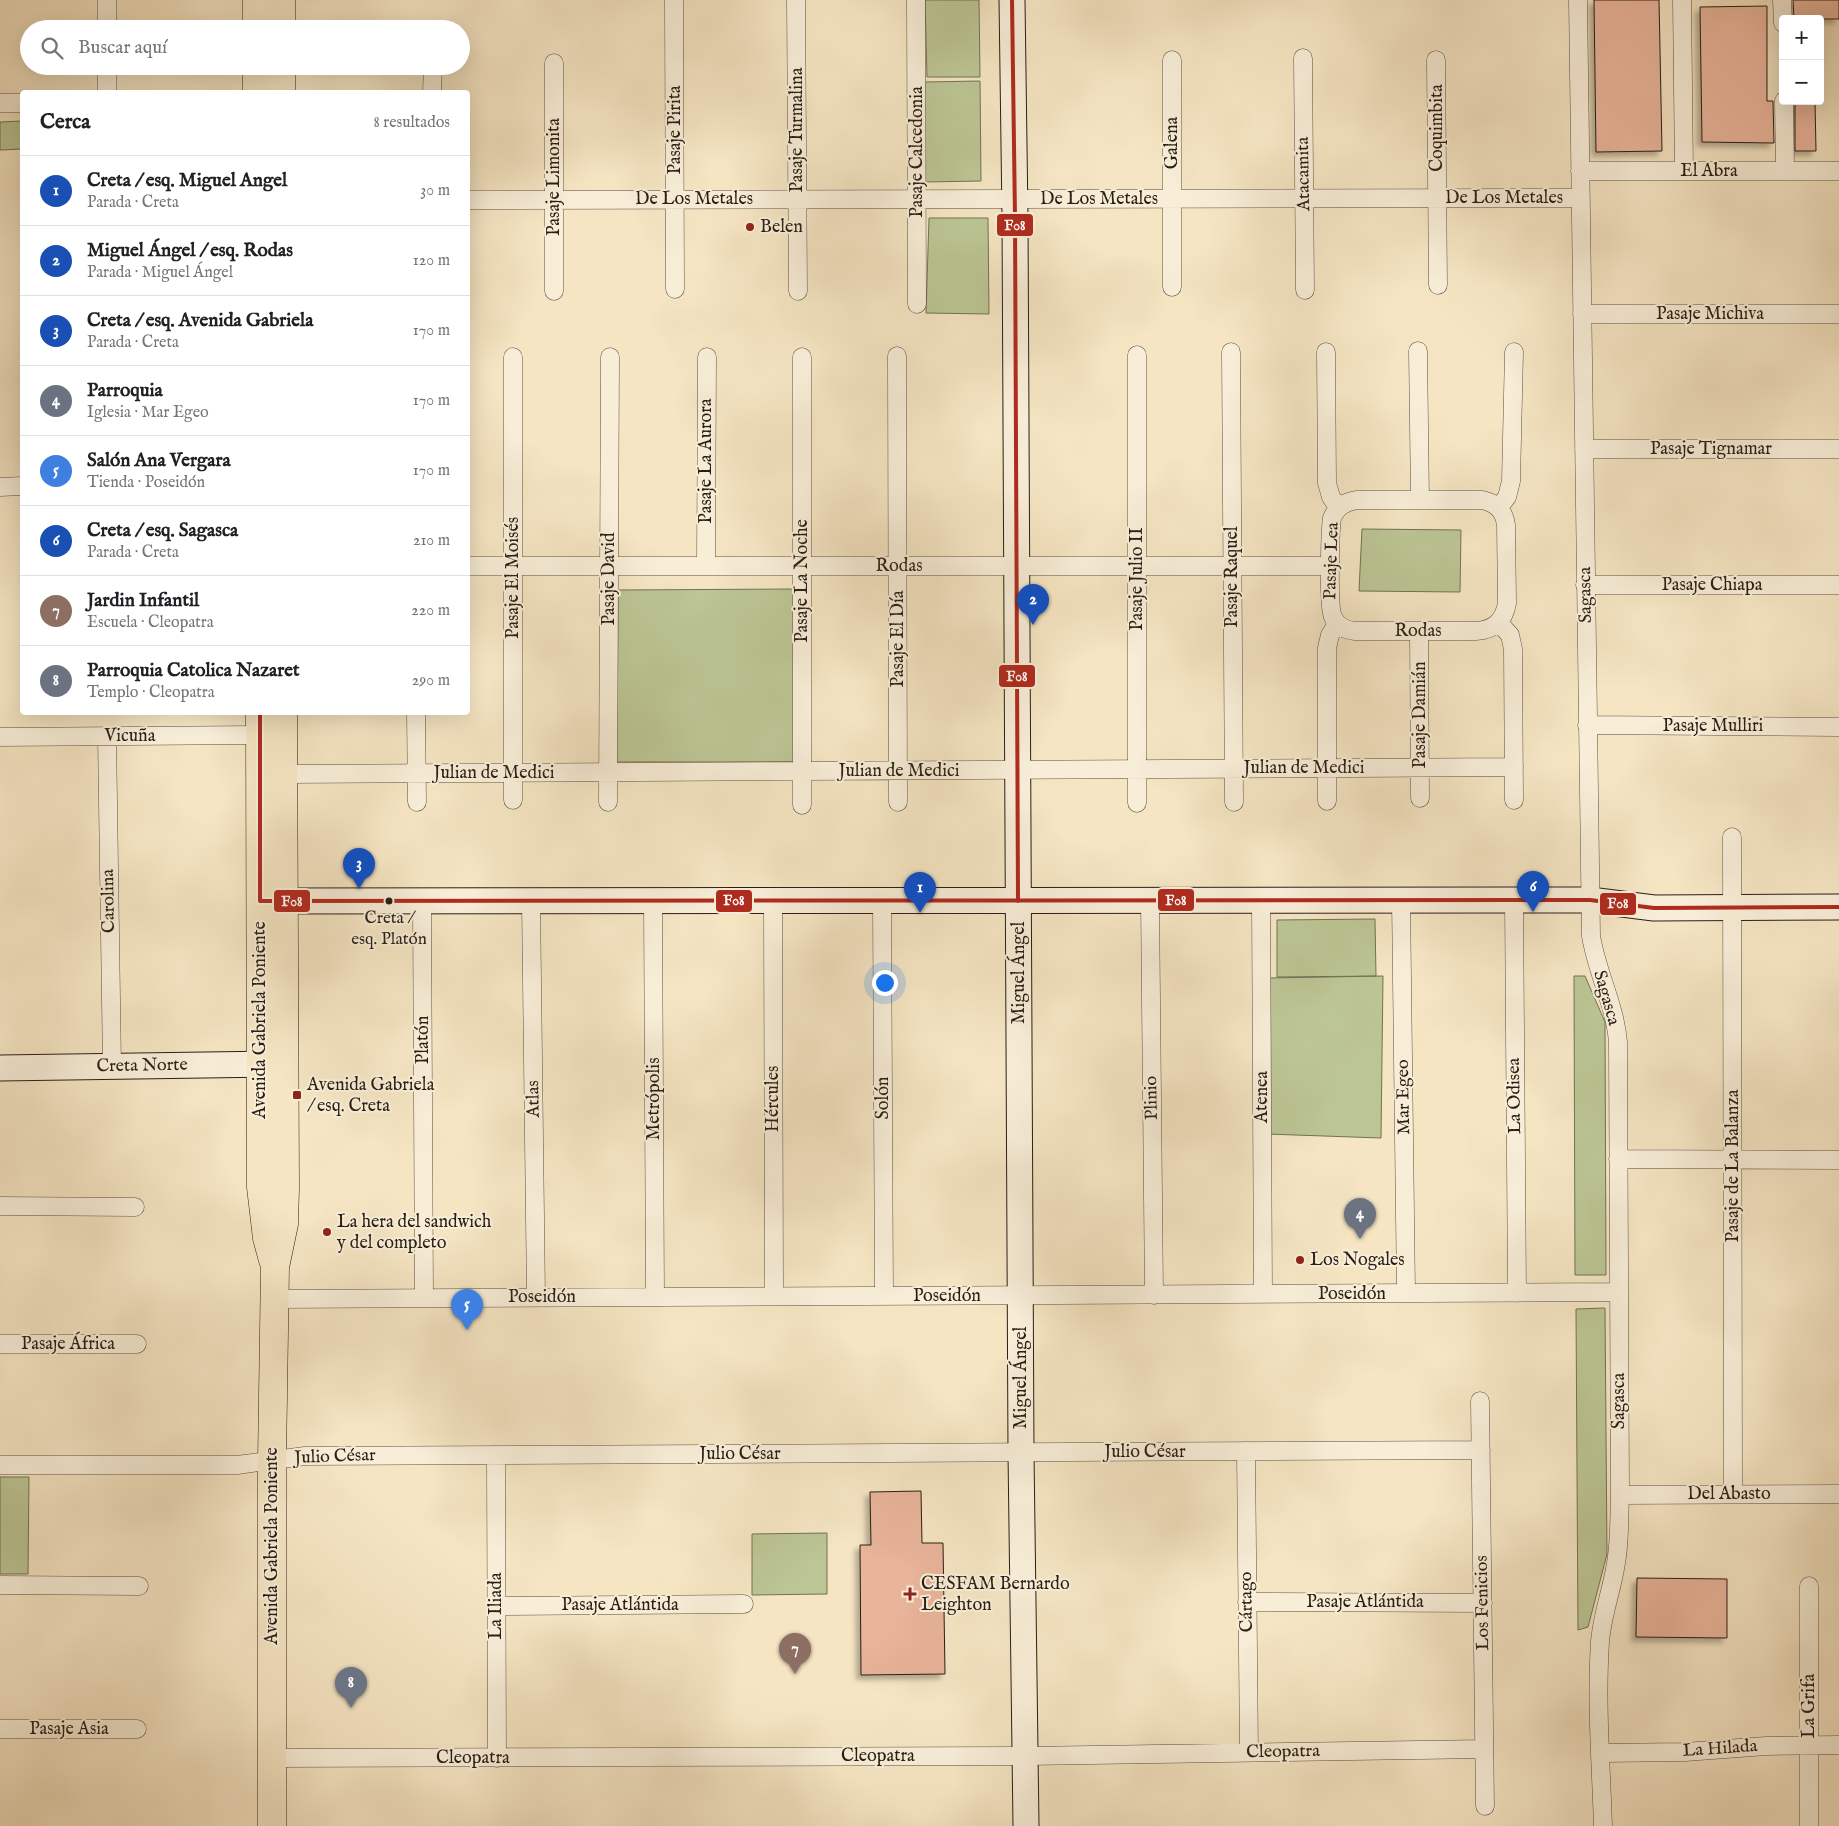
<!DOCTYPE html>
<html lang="es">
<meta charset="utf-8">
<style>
body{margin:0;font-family:"IM FELL English",serif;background:#f6f6f6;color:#202124}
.controls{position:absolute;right:15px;top:15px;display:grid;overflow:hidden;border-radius:5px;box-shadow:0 5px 20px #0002}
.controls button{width:45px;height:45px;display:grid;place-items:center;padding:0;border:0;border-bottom:1px solid #e0e0e0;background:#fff;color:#202124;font:25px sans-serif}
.you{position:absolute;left:884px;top:982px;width:18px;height:18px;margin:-12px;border:4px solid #fff;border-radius:50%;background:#1a73e8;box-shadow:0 0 0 8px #1a73e833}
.badge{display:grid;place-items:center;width:32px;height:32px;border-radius:50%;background:#8f2418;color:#fff;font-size:16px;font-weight:700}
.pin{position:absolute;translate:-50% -41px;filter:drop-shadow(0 1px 2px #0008)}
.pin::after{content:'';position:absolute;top:26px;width:18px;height:15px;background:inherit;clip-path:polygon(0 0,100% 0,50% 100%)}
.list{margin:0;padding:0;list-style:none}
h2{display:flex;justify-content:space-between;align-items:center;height:65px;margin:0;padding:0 20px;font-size:21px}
h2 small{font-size:16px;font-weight:400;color:#757577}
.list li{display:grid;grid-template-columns:32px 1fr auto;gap:15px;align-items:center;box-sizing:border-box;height:70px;padding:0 20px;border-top:1px solid #e0e0e0}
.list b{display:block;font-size:19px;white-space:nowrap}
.list p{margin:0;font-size:16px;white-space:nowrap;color:#757577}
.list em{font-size:16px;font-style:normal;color:#757577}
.icon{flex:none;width:28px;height:28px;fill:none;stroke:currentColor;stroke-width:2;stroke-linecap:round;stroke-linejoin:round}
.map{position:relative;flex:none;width:1839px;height:1826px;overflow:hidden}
.search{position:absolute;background:#fff;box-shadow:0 5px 20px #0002;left:20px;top:20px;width:450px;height:55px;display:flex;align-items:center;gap:12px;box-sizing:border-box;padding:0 18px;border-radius:28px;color:#757577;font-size:19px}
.panel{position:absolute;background:#fff;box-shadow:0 5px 20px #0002;left:20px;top:90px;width:450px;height:625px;border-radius:5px}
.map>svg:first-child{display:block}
.green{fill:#bcc594;stroke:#727254}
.building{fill:#e8b49a;stroke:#291e15;filter:url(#shadow)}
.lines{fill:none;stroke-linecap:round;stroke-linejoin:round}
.street-casing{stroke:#5c5040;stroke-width:19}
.secondary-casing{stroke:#291e15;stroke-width:27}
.primary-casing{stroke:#291e15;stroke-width:29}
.street{stroke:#f8eed8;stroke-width:18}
.secondary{stroke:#f8eed8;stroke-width:25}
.primary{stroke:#f5e5c3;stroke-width:28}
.bus-1-casing{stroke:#f8eed8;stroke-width:8}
.bus-1{stroke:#af2b1e;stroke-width:4}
.poi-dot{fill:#8f2418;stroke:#f8eed8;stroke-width:2}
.bus-dot{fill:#291e15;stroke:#f8eed8;stroke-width:2}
.labels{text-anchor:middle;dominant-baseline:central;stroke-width:4;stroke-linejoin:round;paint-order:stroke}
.bus-label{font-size:17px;fill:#291e15;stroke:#f8eed8}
.street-label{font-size:18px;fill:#291e15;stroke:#f8eed8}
.poi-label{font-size:18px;fill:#291e15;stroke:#f8eed8;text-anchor:start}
.line-badge{stroke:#f8eed8;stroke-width:2}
.badge-label{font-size:14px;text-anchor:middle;font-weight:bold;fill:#fff}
</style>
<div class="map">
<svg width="1839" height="1826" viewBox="0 0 1839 1826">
<defs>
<filter id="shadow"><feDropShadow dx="-4.5" dy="4.5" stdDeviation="2.5" flood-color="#0004"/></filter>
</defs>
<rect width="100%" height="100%" fill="#f5e5c3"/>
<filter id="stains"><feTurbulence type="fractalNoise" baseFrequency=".004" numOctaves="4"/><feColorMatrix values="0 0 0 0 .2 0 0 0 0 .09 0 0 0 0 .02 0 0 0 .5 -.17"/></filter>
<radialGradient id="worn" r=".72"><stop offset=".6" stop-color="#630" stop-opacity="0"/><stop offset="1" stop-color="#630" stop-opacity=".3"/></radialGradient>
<path class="green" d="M925,0H979L980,77H927Z
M980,81L981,181L925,182V82Z
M22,121V149L0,150V122Z
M929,218H988L989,314L926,313Z
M1362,529L1461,530L1460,592L1359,591Z
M794,589L796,762H617L618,590Z
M1375,919L1376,976L1277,977V920Z
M1383,976L1381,1138L1266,1134L1268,978Z
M1574,976H1585L1605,1022L1606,1275H1575Z
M1605,1308L1607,1554L1588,1627L1578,1630L1576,1309Z
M0,1477H29L28,1574H0Z
M827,1533V1594L752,1595V1534Z"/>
<path class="building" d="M1594,0H1659L1662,151L1596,152Z
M1793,0H1839V19H1794Z
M1767,6V101H1773L1774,143L1702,142L1700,7Z
M1795,101H1815L1816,151H1795Z
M921,1491L922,1543H943L945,1674L861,1675L860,1545H871L870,1492Z
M1637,1578L1727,1579V1638L1636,1637Z"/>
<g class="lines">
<defs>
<path id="street" d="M107,0V29
M674,0L675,289
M796,0L798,291
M916,0L917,304
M1578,0L1591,936C1597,973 1615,1005 1618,1042L1620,1495C1619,1517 1620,1541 1616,1563C1612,1590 1602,1615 1600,1642C1596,1703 1601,1765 1603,1826
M1682,0L1684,171
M1782,0L1783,23
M1303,58L1305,290
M1172,60V287
M1436,60L1438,285
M554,63V291
M107,66V92
M432,92L433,66
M1784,101L1785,171
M0,103H22
M1580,171H1839
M468,200L1580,198
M1582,314H1839
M1418,351L1420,500
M1231,352L1234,802
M1326,352L1327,483L1331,497L1338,507
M1137,355V803
M897,356L898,802
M513,357V800
M1584,449H1839
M0,487L22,486
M1357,500H1482C1496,503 1504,510 1506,525L1507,603C1504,621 1494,630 1476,631H1355C1345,630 1337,626 1333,617C1328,607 1330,532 1332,518C1337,507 1344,502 1357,500Z
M1499,507L1507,497L1511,481L1514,352
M468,566H1331
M706,566L707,357
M1585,585H1839
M1499,623L1510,635L1513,649L1514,800
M1419,631L1420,798
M416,712L417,802
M1587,725L1839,727
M107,736L112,1066
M0,737L260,735
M284,774L1514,767
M1327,801V648L1330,635L1337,624
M608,802L610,357
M802,805V357
M1732,837L1733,1494
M1401,900L1406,1293
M1514,900L1517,1293
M422,901L424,1298
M531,901L536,1297
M653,901L655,1297
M773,901L774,1296
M882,901L884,1296
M1150,901L1154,1295
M1261,901L1263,1294
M1618,1159L1839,1160
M0,1206L135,1207
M275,1299L1619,1292
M0,1344H137
M1480,1401L1485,1806
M1246,1451L1249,1753
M496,1455L497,1758
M0,1465H237L305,1456L1481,1450
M1620,1495L1839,1494
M0,1585L139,1586
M1247,1602L1483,1603
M496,1606L744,1604
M0,1729H137
M1601,1753L1685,1752L1766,1746L1839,1745
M272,1758L1026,1756L1484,1749
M1809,1826V1586"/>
<path id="secondary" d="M1012,0L1015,217L1021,1453L1026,1826
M265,901L1590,900L1654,908L1839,907
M0,1068L280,1064"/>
<path id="primary" d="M257,0V29
M281,0V29
M257,66V92
M281,66V92
M260,712L261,1187L267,1238L273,1260
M272,1826V1460L275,1267L284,1224L285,1188L283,712"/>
</defs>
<use href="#street" class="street-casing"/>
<use href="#secondary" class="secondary-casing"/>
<use href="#primary" class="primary-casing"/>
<use href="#street" class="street"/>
<use href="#secondary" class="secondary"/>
<use href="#primary" class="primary"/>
<defs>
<path id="bus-1" d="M1012,0L1015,217L1018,901
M260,712V901L1590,900L1654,908L1839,907"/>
</defs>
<use href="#bus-1" class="bus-1-casing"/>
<use href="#bus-1" class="bus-1"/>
</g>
<g class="poi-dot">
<circle cx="750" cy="227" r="5"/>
<rect x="292" y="1090" width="10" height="10" rx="2.5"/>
<circle cx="327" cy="1232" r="5"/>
<circle cx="1300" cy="1260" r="5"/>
<path d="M907.5 1586.5h5v5h5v5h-5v5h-5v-5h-5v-5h5z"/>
</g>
<circle class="bus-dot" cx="389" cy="901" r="4.5"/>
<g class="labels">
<g class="bus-label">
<text x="389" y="918">Creta /<tspan x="389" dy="21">esq. Platón</tspan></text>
</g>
<g class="street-label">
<text transform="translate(1437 128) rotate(-90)">Coquimbita</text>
<text transform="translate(675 130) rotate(-90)">Pasaje Pirita</text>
<text transform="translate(797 130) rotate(-90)">Pasaje Turmalina</text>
<text transform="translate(1172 143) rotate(-90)">Galena</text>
<text transform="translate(917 152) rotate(-90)">Pasaje Calcedonia</text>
<text x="1709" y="171">El Abra</text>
<text transform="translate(1304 174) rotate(-91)">Atacamita</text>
<text transform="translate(554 177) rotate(-90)">Pasaje Limonita</text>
<text x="1504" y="198">De Los Metales</text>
<text x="694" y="199">De Los Metales</text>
<text x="1099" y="199">De Los Metales</text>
<text x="1710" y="314">Pasaje Michiva</text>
<text x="1711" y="449">Pasaje Tignamar</text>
<text transform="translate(706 461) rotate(-90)">Pasaje La Aurora</text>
<text transform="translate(1332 561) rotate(-88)">Pasaje Lea</text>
<text x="899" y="566">Rodas</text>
<text transform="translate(1232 577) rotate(-90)">Pasaje Raquel</text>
<text transform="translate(513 578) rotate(-90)">Pasaje El Moisés</text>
<text transform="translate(609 579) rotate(-90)">Pasaje David</text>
<text transform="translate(1137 579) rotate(-90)">Pasaje Julio II</text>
<text transform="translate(802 581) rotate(-90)">Pasaje La Noche</text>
<text x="1712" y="585">Pasaje Chiapa</text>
<text transform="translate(1586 595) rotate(-91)">Sagasca</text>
<text x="1418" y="631">Rodas</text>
<text transform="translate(898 639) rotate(-90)">Pasaje El Día</text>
<text transform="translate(1420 715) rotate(-90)">Pasaje Damián</text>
<text x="1713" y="726">Pasaje Mulliri</text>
<text x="130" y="736">Vicuña</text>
<text x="1304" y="768">Julian de Medici</text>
<text x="899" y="771">Julian de Medici</text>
<text x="494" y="773">Julian de Medici</text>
<text transform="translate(109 901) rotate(-91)">Carolina</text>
<text transform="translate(1019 973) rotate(-90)">Miguel Ángel</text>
<text transform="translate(1606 998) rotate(74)">Sagasca</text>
<text transform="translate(260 1020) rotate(-90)">Avenida Gabriela Poniente</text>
<text transform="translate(423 1040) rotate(-90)">Platón</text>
<text transform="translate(142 1066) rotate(-1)">Creta Norte</text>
<text transform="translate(1515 1096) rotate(-91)">La Odisea</text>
<text transform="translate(1262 1097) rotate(-90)">Atenea</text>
<text transform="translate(1404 1097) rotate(-91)">Mar Egeo</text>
<text transform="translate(883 1098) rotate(-90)">Solón</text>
<text transform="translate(1152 1098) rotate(-91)">Plinio</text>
<text transform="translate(534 1099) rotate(-91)">Atlas</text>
<text transform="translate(654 1099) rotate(-90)">Metrópolis</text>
<text transform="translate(773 1099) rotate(-90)">Hércules</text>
<text transform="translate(1733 1166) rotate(-90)">Pasaje de La Balanza</text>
<text x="1352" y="1294">Poseidón</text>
<text x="947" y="1296">Poseidón</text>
<text x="542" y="1297">Poseidón</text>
<text x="68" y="1344">Pasaje África</text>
<text transform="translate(1021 1378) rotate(-90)">Miguel Ángel</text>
<text transform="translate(1619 1401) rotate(-90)">Sagasca</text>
<text x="1145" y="1452">Julio César</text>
<text x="740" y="1454">Julio César</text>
<text transform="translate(335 1457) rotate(-2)">Julio César</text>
<text x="1729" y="1494">Del Abasto</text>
<text transform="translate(272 1546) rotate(-90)">Avenida Gabriela Poniente</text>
<text transform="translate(1247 1602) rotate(-91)">Cártago</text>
<text x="1365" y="1602">Pasaje Atlántida</text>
<text transform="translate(1483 1603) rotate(-91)">Los Fenicios</text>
<text x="620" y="1605">Pasaje Atlántida</text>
<text transform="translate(496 1606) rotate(-90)">La Iliada</text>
<text transform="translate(1809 1706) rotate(-90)">La Grifa</text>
<text x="69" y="1729">Pasaje Asia</text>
<text transform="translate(1720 1749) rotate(-4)">La Hilada</text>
<text transform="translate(1283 1752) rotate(-1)">Cleopatra</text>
<text x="878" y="1756">Cleopatra</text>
<text x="473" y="1758">Cleopatra</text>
</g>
<g class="poi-label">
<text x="760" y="227">Belen</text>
<text x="307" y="1085">Avenida Gabriela<tspan x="307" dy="21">/ esq. Creta</tspan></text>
<text x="337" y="1222">La hera del sandwich<tspan x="337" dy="21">y del completo</tspan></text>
<text x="1310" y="1260">Los Nogales</text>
<text x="921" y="1584">CESFAM Bernardo<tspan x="921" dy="21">Leighton</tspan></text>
</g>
</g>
<g class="line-badge">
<rect x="996" y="213" width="38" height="24" rx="5" fill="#af2b1e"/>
<rect x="998" y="664" width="38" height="24" rx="5" fill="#af2b1e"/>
<rect x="1157" y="888" width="38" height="24" rx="5" fill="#af2b1e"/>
<rect x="715" y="889" width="38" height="24" rx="5" fill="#af2b1e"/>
<rect x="273" y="889" width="38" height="24" rx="5" fill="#af2b1e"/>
<rect x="1599" y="892" width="38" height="24" rx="5" fill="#af2b1e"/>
</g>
<g class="badge-label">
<text x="1015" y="230">F08</text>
<text x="1017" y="681">F08</text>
<text x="1176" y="905">F08</text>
<text x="734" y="905">F08</text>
<text x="292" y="906">F08</text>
<text x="1618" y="908">F08</text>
</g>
<rect width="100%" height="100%" filter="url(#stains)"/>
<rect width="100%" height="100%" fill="url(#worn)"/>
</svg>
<div class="controls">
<button>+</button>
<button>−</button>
</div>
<div class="you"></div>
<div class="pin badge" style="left:920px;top:913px;background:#1a4fb4">1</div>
<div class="pin badge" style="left:1033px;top:625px;background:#1a4fb4">2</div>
<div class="pin badge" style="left:359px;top:889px;background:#1a4fb4">3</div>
<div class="pin badge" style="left:1360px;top:1239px;background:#6b7280">4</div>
<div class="pin badge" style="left:467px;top:1330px;background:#3f7fe0">5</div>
<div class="pin badge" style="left:1533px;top:912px;background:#1a4fb4">6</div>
<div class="pin badge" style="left:795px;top:1674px;background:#8d6e63">7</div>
<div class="pin badge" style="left:351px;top:1708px;background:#6b7280">8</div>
<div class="search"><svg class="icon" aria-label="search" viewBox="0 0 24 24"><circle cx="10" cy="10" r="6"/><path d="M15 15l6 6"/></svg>Buscar aquí</div>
<section class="panel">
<h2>Cerca<small>8 resultados</small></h2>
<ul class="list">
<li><span class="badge" style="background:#1a4fb4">1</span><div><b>Creta / esq. Miguel Angel</b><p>Parada · Creta</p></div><em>30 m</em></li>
<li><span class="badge" style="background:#1a4fb4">2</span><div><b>Miguel Ángel / esq. Rodas</b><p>Parada · Miguel Ángel</p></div><em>120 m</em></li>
<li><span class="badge" style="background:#1a4fb4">3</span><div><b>Creta / esq. Avenida Gabriela</b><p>Parada · Creta</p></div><em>170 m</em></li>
<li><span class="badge" style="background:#6b7280">4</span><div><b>Parroquia</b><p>Iglesia · Mar Egeo</p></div><em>170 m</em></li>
<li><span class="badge" style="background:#3f7fe0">5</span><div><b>Salón Ana Vergara</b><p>Tienda · Poseidón</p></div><em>170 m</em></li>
<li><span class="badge" style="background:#1a4fb4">6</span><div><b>Creta / esq. Sagasca</b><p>Parada · Creta</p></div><em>210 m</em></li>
<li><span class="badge" style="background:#8d6e63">7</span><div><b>Jardin Infantil</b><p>Escuela · Cleopatra</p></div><em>220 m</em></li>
<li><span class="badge" style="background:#6b7280">8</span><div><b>Parroquia Catolica Nazaret</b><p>Templo · Cleopatra</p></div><em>290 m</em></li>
</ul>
</section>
</div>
